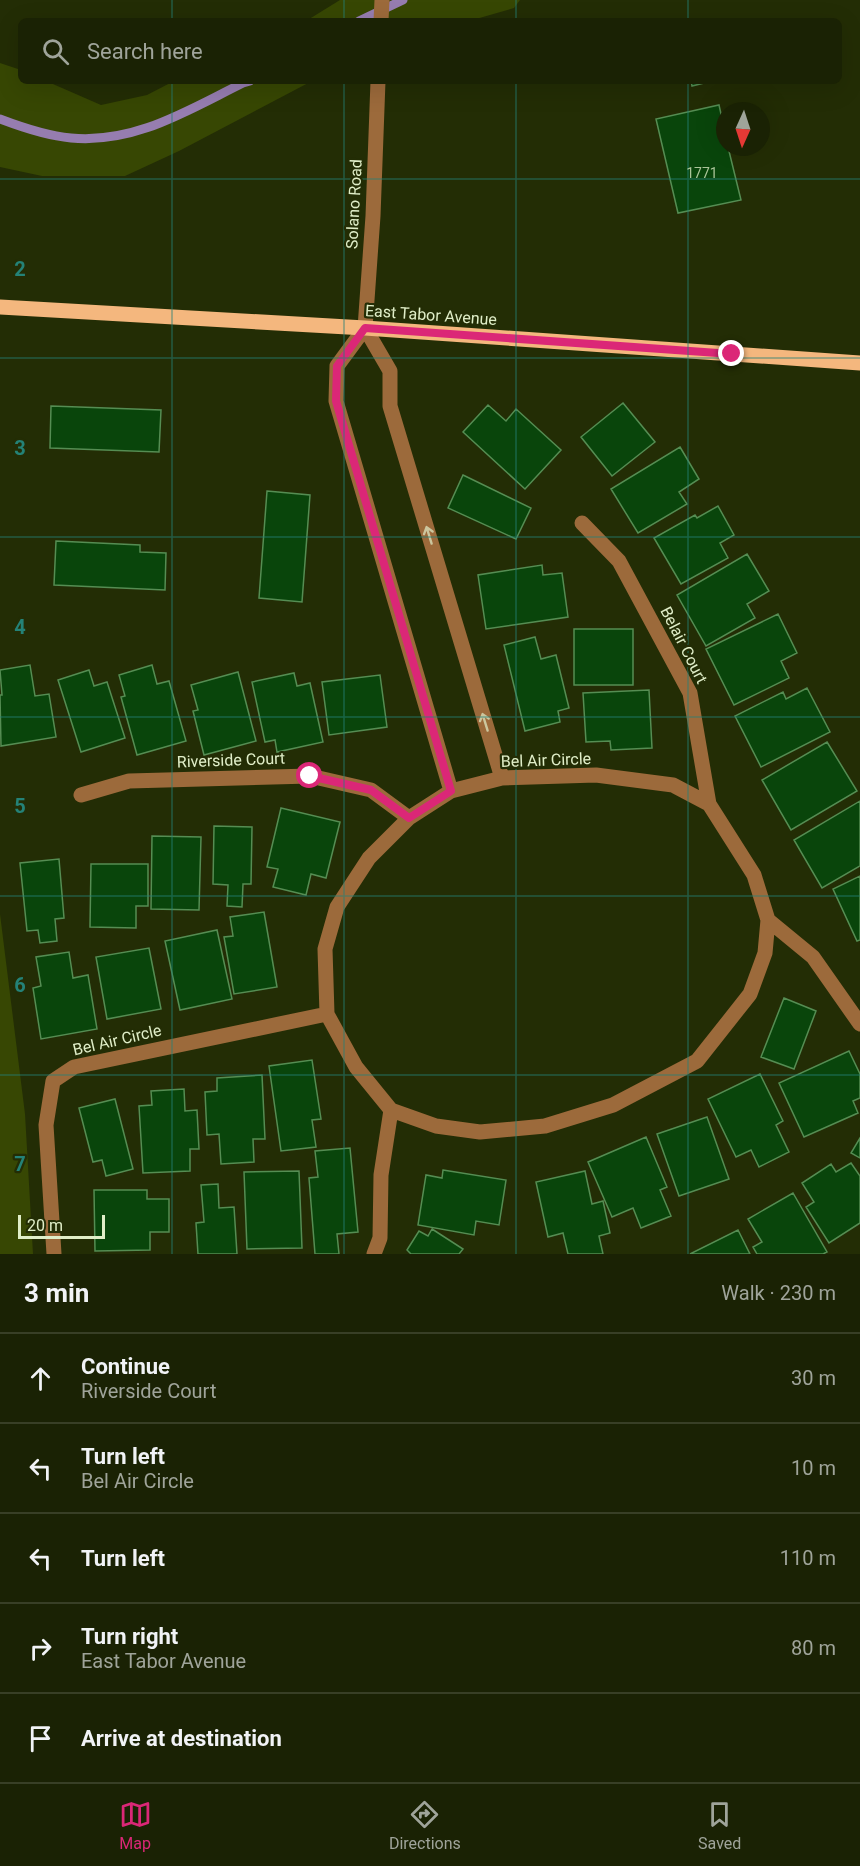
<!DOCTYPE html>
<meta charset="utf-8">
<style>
body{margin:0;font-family:Roboto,sans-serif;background:#272f13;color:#f1f3f6}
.compass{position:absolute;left:716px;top:102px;width:54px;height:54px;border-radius:50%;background:#1a2204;box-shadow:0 6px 24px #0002;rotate:183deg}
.scale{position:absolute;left:18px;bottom:15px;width:87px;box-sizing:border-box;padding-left:6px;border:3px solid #e0eec8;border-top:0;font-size:16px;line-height:21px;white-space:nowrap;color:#e0eec8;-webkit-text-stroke:4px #232d05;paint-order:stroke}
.stop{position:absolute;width:18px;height:18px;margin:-14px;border:4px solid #db2777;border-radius:50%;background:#fff}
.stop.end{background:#db2777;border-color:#fff;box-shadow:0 2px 6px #0008}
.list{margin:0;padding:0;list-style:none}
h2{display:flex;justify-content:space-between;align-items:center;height:78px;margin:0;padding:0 24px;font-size:26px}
h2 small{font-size:20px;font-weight:400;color:#9fa49a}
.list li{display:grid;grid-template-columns:39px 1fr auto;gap:18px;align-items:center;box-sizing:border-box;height:90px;padding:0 24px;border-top:2px solid #383f26}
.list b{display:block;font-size:22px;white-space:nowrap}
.list p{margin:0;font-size:20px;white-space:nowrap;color:#9fa49a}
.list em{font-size:20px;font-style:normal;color:#9fa49a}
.icon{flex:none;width:33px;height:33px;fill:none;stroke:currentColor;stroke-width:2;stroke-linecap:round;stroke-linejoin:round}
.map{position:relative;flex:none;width:860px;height:1254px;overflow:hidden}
.search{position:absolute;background:#1a2204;box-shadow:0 6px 24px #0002;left:18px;right:18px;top:18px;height:66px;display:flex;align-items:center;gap:15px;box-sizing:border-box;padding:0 21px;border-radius:9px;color:#9fa49a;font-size:22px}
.sheet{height:528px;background:#1a2204}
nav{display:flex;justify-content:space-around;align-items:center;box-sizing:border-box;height:84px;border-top:2px solid #383f26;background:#1a2204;font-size:16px;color:#9fa49a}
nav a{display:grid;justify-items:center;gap:3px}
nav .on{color:#db2777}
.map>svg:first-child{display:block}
.green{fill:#374703}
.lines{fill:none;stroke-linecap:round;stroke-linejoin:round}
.stream{stroke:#967db0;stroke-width:9}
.building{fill:#09450b;stroke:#558d53;stroke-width:1.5}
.minor{stroke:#9c6a3b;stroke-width:15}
.major{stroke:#f4b77e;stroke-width:15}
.oneway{stroke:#ccc69e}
.route{stroke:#db2777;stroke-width:8}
.grid{fill:none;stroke:#248277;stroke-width:1.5;stroke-opacity:0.55}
.labels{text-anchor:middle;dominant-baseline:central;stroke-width:4.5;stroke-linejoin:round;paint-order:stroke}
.number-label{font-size:14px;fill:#aac499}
.street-label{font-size:16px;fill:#e0eec8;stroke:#232d05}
.grid-label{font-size:20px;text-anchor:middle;font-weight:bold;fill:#248277;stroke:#232d05;stroke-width:4.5;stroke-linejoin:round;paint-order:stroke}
</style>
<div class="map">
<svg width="860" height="1254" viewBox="0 0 860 1254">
<rect width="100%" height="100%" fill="#232d05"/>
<path class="green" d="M340,0H520L514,8L469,21H306Z
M0,63L21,70V81H46L101,105L147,95L174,81H312L179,151L125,176H42L0,167Z
M0,914L25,1114L33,1254H0Z"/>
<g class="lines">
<path class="stream" d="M359,21L403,0
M0,119C21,127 48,136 71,138C135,144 188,110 243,83L250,81"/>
</g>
<path class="building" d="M691,81H712L692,86Z
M719,105L725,132V147H728L741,200L678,213L656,119Z
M623,403L655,442L612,476L581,437Z
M488,405L506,421L516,409L561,450L525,489L463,432Z
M51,406L161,410L159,452L50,448Z
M680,447L699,479L679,492L687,504L638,533L611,489Z
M463,475L531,508L516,539L448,508Z
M267,491L310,495L302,602L259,598Z
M718,506L734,535L720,543L728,558L681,584L654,538L695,515L697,518Z
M56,541L140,545V552L166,553L165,590L54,585Z
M747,554L769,591L747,604L755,618L706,646L677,595Z
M542,565L543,575L562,573L568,617L486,629L478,575Z
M778,614L797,653L781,661L789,678L734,705L706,649Z
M574,629H633V685H574Z
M535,637L541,659L556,655L569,708L558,711L560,722L525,731L504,645Z
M30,665L35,696L49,694L56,737L1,746L0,695H2L0,670Z
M152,665L157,684L169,681L186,741L137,755L121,697L125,696L119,675Z
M89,670L94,686L107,682L125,738L81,752L58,680Z
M238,672L256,741L204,755L193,711L198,710L191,685Z
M294,673L297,686L310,683L323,742L277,752L275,740L265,742L252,682Z
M380,675L387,727L329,735L322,682Z
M807,688L830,732L761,767L735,716L783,692L786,699Z
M649,690L652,748L611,750L610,741L586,742L583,693Z
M827,742L857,791L791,830L762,780Z
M860,801V866L822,888L794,840Z
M281,808L340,822L326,878L311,874L306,895L273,887L278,869L267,867Z
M214,826L252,827L251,884H243L242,907L227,906L228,885L213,884Z
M152,836L201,837L199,910L151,909Z
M59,859L64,918L55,919L57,941L40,943L38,930L27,931L20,863Z
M91,864H148V906H136V928L90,927Z
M860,876V940L857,941L833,889Z
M264,912L277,987L234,994L224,937L233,936L230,917Z
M217,930L232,999L180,1010L165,941Z
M149,948L161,1009L107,1019L96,957Z
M69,952L73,978L88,975L97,1029L41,1039L33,988L41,986L36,957Z
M784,998L816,1011L794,1069L761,1057Z
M849,1051L860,1074V1098L853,1101L858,1113L804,1137L779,1083Z
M312,1060L321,1119L312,1120L316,1147L281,1151L269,1066Z
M760,1074L783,1121L776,1125L789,1152L759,1167L751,1150L736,1157L708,1099Z
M262,1075L265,1139H253L254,1162L221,1164L219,1134L207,1135L205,1092L217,1091V1078Z
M184,1089L185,1111L197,1110L199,1149H190V1171L143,1173L139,1106L152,1105L151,1091Z
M115,1099L133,1169L106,1176L102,1160L93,1162L79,1108Z
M707,1117L729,1179L679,1196L657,1134Z
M646,1137L667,1187L660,1190L671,1216L641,1228L633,1208L612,1217L588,1162Z
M860,1138V1158L851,1153Z
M350,1148L358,1232L337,1234L339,1254H315L309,1178L318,1177L315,1151Z
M851,1163L860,1176V1223L829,1243L806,1207L814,1202L802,1183L831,1164L836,1172Z
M443,1170L506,1180L499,1225L476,1221L474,1235L418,1225L426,1175L442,1178Z
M299,1171L302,1248L247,1249L244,1172Z
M585,1171L592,1204L603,1201L610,1233L599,1236L603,1254H568L563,1233L548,1237L536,1182Z
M218,1184L219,1208L234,1207L237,1254H198L196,1223L204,1222L201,1185Z
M94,1190H147V1199H169V1232H150V1250L95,1251Z
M793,1193L827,1252L823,1254H757L753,1247L762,1242L748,1219Z
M432,1229L463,1249L459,1254H411L407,1250L419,1231L428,1236Z
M738,1230L750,1254H690Z"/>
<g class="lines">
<path class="minor" d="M381,21L382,0
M365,328L337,366L336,401L451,791
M365,328L390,371V406L502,778
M365,328L373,216L378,81
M582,523L619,561L690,693L709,804
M81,795L129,781L310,776L371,790L409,818
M768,920L765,953L750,994L697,1061L613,1105L545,1126L480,1132L436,1126L391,1110L356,1067L327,1014L325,949L337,907L369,858L409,818L451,791L502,778L596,775L673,785L709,804L754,875L768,920L813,957L860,1024
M54,1254L46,1125L53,1081L74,1067L327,1014
M374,1254L380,1238L381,1175L391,1110"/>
<path class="major" d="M0,307L365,328L860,363"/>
</g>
<defs><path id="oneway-shaft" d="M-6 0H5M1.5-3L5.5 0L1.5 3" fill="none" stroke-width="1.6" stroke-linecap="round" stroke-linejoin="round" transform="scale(1.5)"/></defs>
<g class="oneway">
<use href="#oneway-shaft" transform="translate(429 535) rotate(-107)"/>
<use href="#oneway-shaft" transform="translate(485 722) rotate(-107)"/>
</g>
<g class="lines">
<path class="route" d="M310,776L371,790L409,818L451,791L336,401L337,366L365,328L732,354"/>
</g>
<path class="grid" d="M172,0V21M344,0V21M516,0V21M688,0V21M172,81V1254M344,81V1254M516,81V1254M688,81V1254M0,179H860M0,358H860M0,537H860M0,717H860M0,896H860M0,1075H860"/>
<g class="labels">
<g class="number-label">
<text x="702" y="173">1771</text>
</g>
<g class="street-label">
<text transform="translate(354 204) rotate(-87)">Solano Road</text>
<text transform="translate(431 315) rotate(4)">East Tabor Avenue</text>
<text transform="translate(684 645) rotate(63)">Belair Court</text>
<text transform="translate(231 760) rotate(-2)">Riverside Court</text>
<text transform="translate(546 760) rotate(-2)">Bel Air Circle</text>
<text transform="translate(117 1040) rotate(-13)">Bel Air Circle</text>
</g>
</g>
<g class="grid-label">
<text x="20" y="276">2</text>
<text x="20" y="455">3</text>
<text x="20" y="634">4</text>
<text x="20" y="813">5</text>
<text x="20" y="992">6</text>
<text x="20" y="1171">7</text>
</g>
</svg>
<svg class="compass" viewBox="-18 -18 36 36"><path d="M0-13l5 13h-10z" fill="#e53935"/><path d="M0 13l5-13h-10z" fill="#9fa49a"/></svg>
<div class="scale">20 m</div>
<div class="stop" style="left:310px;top:776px"></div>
<div class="stop end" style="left:732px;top:354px"></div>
<div class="search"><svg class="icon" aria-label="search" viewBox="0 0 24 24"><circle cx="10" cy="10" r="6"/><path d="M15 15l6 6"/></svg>Search here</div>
</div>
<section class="sheet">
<h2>3 min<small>Walk · 230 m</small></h2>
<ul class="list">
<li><svg class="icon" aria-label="ahead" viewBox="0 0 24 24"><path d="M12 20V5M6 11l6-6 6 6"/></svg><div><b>Continue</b><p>Riverside Court</p></div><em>30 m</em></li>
<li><svg class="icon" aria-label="left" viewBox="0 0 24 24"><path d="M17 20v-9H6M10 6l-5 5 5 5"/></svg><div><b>Turn left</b><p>Bel Air Circle</p></div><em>10 m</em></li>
<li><svg class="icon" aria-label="left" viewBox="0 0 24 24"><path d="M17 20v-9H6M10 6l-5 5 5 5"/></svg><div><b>Turn left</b></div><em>110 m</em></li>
<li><svg class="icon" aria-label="right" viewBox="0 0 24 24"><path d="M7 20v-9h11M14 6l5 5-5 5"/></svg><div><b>Turn right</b><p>East Tabor Avenue</p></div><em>80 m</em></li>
<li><svg class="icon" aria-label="arrive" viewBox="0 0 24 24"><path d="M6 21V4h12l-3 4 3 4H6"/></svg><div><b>Arrive at destination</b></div></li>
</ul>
</section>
<nav>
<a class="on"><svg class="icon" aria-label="map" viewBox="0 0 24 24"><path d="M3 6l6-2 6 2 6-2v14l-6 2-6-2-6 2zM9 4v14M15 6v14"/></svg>Map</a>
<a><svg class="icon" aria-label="directions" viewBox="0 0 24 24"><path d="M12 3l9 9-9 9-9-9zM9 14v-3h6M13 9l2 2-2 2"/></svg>Directions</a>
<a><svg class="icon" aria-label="saved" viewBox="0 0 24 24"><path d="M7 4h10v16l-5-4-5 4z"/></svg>Saved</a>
</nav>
